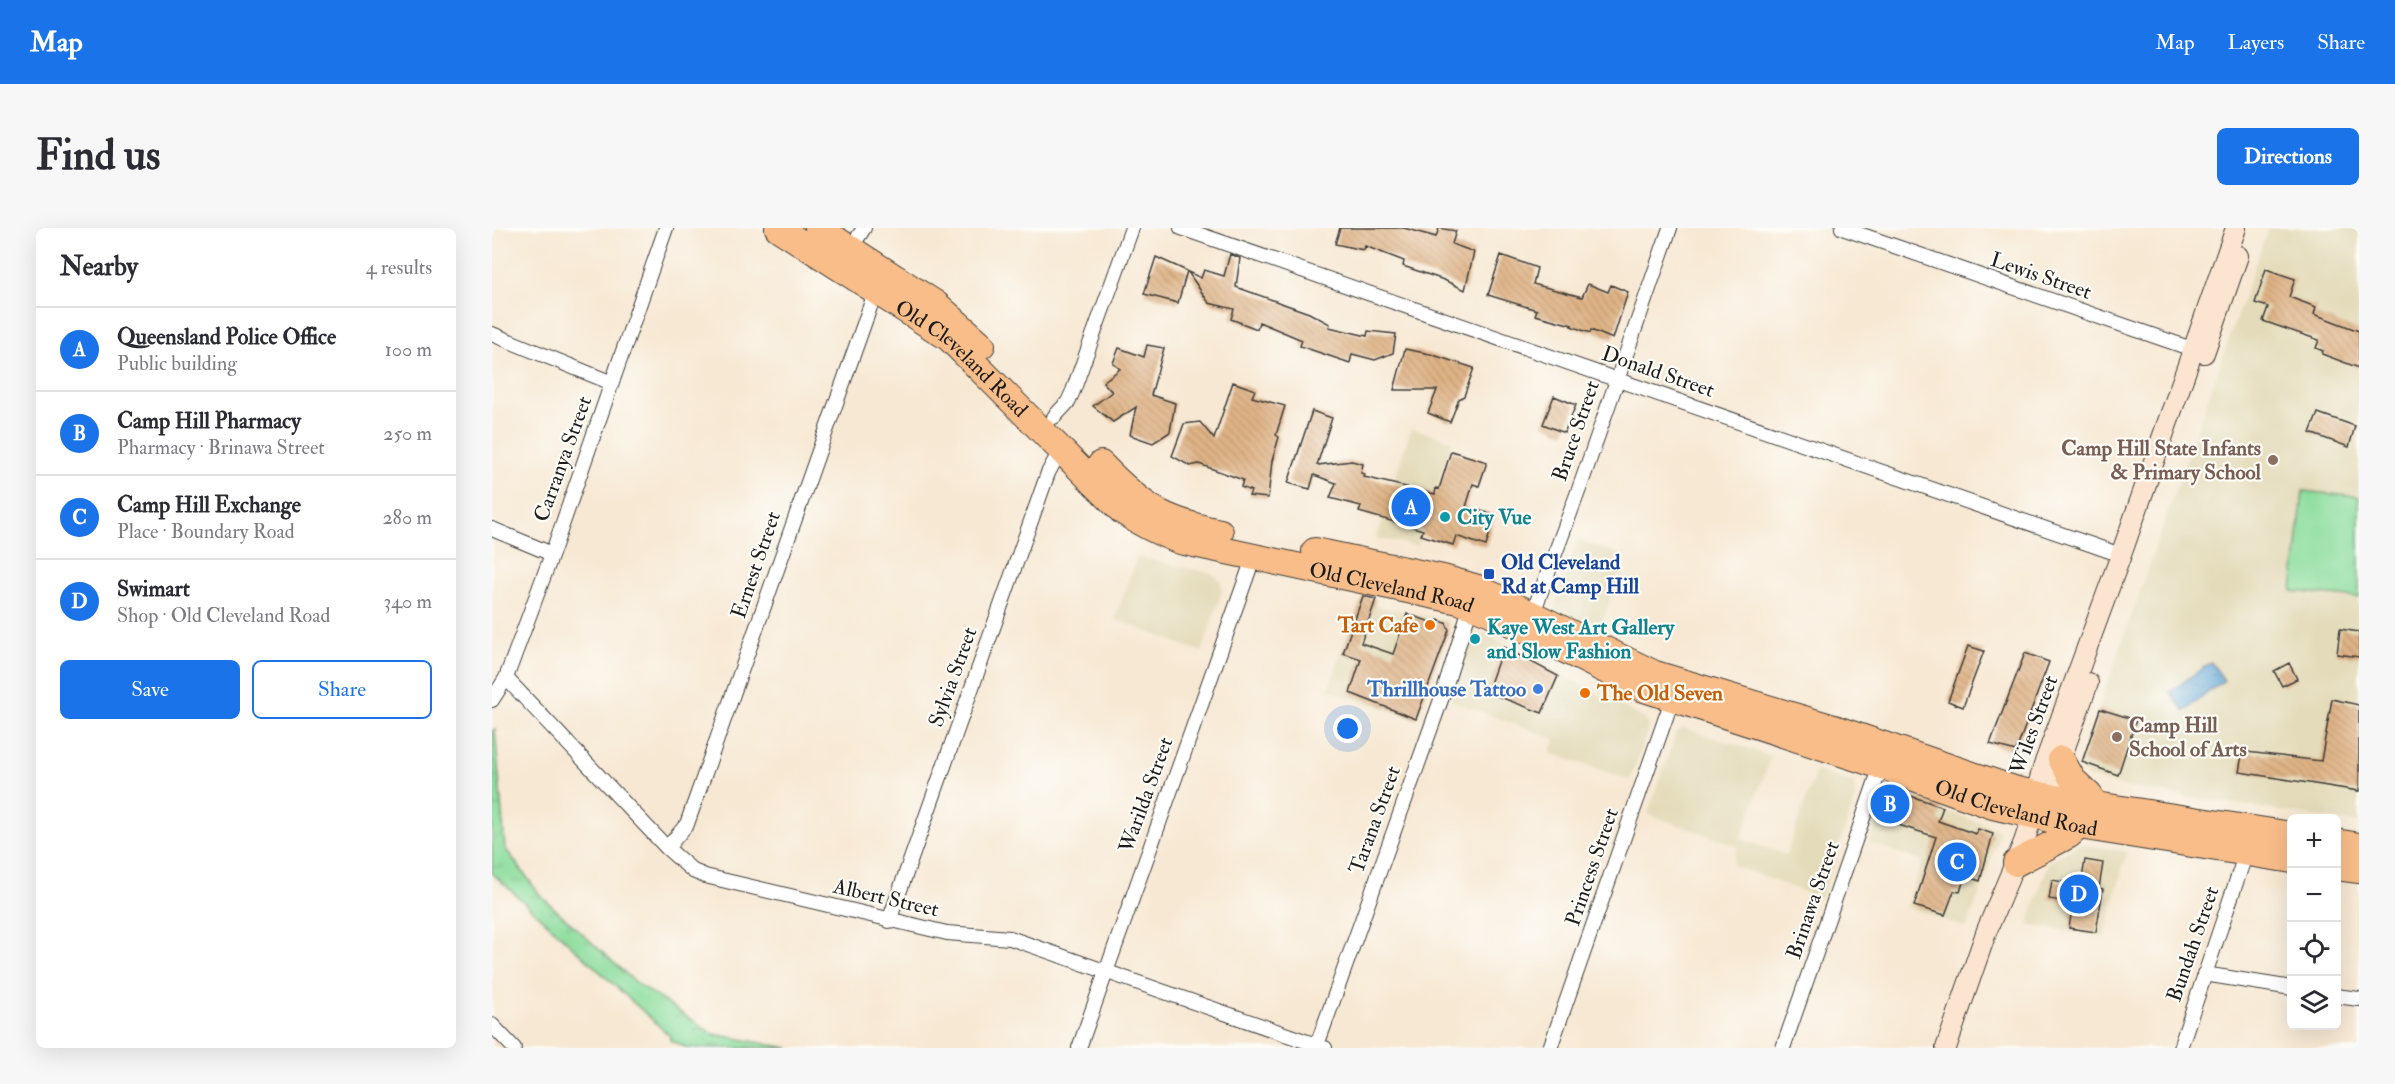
<!DOCTYPE html>
<meta charset="utf-8">
<style>
body{margin:0;font-family:"IM FELL Double Pica",serif;background:#f7f7f7;color:#2b2b33}
.controls{position:absolute;right:18px;bottom:18px;display:grid;overflow:hidden;border-radius:9px;box-shadow:0 6px 24px #0002}
.controls button{width:54px;height:54px;display:grid;place-items:center;padding:0;border:0;border-bottom:2px solid #e1e1e2;background:#fff;color:#2b2b33;font:30px sans-serif}
.you{position:absolute;left:856px;top:501px;width:21px;height:21px;margin:-15px;border:4px solid #fff;border-radius:50%;background:#1a73e8;box-shadow:0 0 0 9px #1a73e833}
.badge{display:grid;place-items:center;width:39px;height:39px;border-radius:50%;background:#1a73e8;color:#fff;font-size:20px;font-weight:700}
.pin{position:absolute;translate:-50% -50%;border:3px solid #fff;box-shadow:0 2px 6px #0006}
.list{margin:0;padding:0;list-style:none}
h2{display:flex;justify-content:space-between;align-items:center;height:78px;margin:0;padding:0 24px;font-size:26px}
h2 small{font-size:20px;font-weight:400;color:#7c7c81}
.list li{display:grid;grid-template-columns:39px 1fr auto;gap:18px;align-items:center;box-sizing:border-box;height:84px;padding:0 24px;border-top:2px solid #e1e1e2}
.list b{display:block;font-size:22px;white-space:nowrap}
.list p{margin:0;font-size:20px;white-space:nowrap;color:#7c7c81}
.list em{font-size:20px;font-style:normal;color:#7c7c81}
.actions{display:flex;gap:12px;padding:18px 24px}
.actions a{flex:1;padding:14px 0;border:2px solid #1a73e8;border-radius:9px;text-align:center;font-size:21px;color:#1a73e8}
.actions .main{background:#1a73e8;color:#fff}
.icon{flex:none;width:33px;height:33px;fill:none;stroke:currentColor;stroke-width:2;stroke-linecap:round;stroke-linejoin:round}
.map{position:relative;flex:none;width:1867px;height:820px;overflow:hidden;border-radius:9px}
header{display:flex;align-items:center;gap:36px;box-sizing:border-box;height:84px;padding:0 30px;background:#1a73e8;color:#fff}
header strong{font-size:28px}
nav{display:flex;gap:33px;margin-inline-start:auto;font-size:21px}
.intro{display:flex;align-items:center;justify-content:space-between;box-sizing:border-box;height:144px;padding:0 36px}
h1{margin:0;font-size:42px}
.button{padding:15px 27px;border-radius:9px;background:#1a73e8;color:#fff;font-size:21px;font-weight:700}
main{display:flex;gap:36px;padding:0 36px}
aside{flex:1;background:#fff;border-radius:9px;box-shadow:0 6px 24px #0002}
.map>svg:first-child{display:block}
.built{fill:#e4dbba;fill-rule:evenodd}
.grass{fill:url(#grass-tufts);stroke:#547c5c;stroke-width:1.5}
.pitch{fill:#8cdd9d;stroke:#547c5c;stroke-width:1.5}
.water{fill:url(#water-ripples);stroke:#3e6078;stroke-width:1.5}
.building{fill:url(#building-back-hatch)}
.lines{fill:none;stroke-linecap:round;stroke-linejoin:round}
.street-casing{stroke:#3d3b37;stroke-width:16}
.secondary-casing{stroke:#3d3b37;stroke-width:22}
.highway-casing{stroke:#3d3b37;stroke-width:28}
.street{stroke:#fff;stroke-width:14}
.secondary{stroke:#fce5d0;stroke-width:20}
.highway{stroke:#f8bd89;stroke-width:26}
.education-dot{fill:#8d6e63;stroke:#fdfcf7;stroke-width:2}
.culture-dot{fill:#0f9aa8;stroke:#fdfcf7;stroke-width:2}
.transit-dot{fill:#1a4fb4;stroke:#fdfcf7;stroke-width:2}
.food-dot{fill:#e8710a;stroke:#fdfcf7;stroke-width:2}
.shop-dot{fill:#3f7fe0;stroke:#fdfcf7;stroke-width:2}
.labels{text-anchor:middle;dominant-baseline:central;stroke-width:4.5;stroke-linejoin:round;paint-order:stroke}
.street-label{font-size:21px;fill:#1c1c1c;stroke:#fdfcf7}
.education-label{font-size:21px;font-weight:bold;fill:#785e54;stroke:#fdfcf7;text-anchor:end}
.culture-label{font-size:21px;font-weight:bold;fill:#0d838f;stroke:#fdfcf7;text-anchor:start}
.transit-label{font-size:21px;font-weight:bold;fill:#164399;stroke:#fdfcf7;text-anchor:start}
.food-label{font-size:21px;font-weight:bold;fill:#c56008;stroke:#fdfcf7;text-anchor:end}
.shop-label{font-size:21px;font-weight:bold;fill:#366cbe;stroke:#fdfcf7;text-anchor:end}
</style>
<header>
<strong>Map</strong>
<nav><a>Map</a><a>Layers</a><a>Share</a></nav>
</header>
<div class="intro"><h1>Find us</h1><a class="button">Directions</a></div>
<main>
<aside>
<h2>Nearby<small>4 results</small></h2>
<ul class="list">
<li><span class="badge">A</span><div><b>Queensland Police Office</b><p>Public building</p></div><em>100 m</em></li>
<li><span class="badge">B</span><div><b>Camp Hill Pharmacy</b><p>Pharmacy · Brinawa Street</p></div><em>250 m</em></li>
<li><span class="badge">C</span><div><b>Camp Hill Exchange</b><p>Place · Boundary Road</p></div><em>280 m</em></li>
<li><span class="badge">D</span><div><b>Swimart</b><p>Shop · Old Cleveland Road</p></div><em>340 m</em></li>
</ul>
<div class="actions"><a class="main">Save</a><a>Share</a></div>
</aside>
<div class="map">
<svg width="1867" height="820" viewBox="0 0 1867 820">
<defs>
<pattern id="grass-tufts" width="24" height="20" patternUnits="userSpaceOnUse" patternTransform="scale(1.5)"><rect width="24" height="20" fill="#8cdd9d"/><path d="M3 7l-1-3M5 7V3M7 7l1-3M15 17l-1-3M17 17v-4M19 17l1-3" fill="none" stroke="#78bd87"/></pattern>
<pattern id="water-ripples" width="26" height="14" patternUnits="userSpaceOnUse" patternTransform="scale(1.5)"><rect width="26" height="14" fill="#60a5d5"/><path d="M2 4q2-2 4 0t4 0M15 11q2-2 4 0t4 0" fill="none" stroke="#4e86ac"/></pattern>
<pattern id="building-back-hatch" width="6" height="6" patternUnits="userSpaceOnUse" patternTransform="scale(1.5)"><rect width="6" height="6" fill="#dfb386"/><path d="M-1 5l2 2M0 0l6 6M5-1l2 2" fill="none" stroke="#bf9973"/></pattern>
</defs>
<rect width="100%" height="100%" fill="#fdfcf7"/>
<filter id="ink" filterUnits="userSpaceOnUse"><feTurbulence type="fractalNoise" baseFrequency=".0167" numOctaves="2"/><feDisplacementMap in="SourceGraphic" scale="12" xChannelSelector="R" yChannelSelector="G"/><feConvolveMatrix kernelMatrix="1 2 1 2 8 2 1 2 1" color-interpolation-filters="sRGB"/></filter>
<filter id="wash" filterUnits="userSpaceOnUse"><feTurbulence type="fractalNoise" baseFrequency=".008" numOctaves="4" result="noise"/><feDisplacementMap in="SourceGraphic" scale="24" xChannelSelector="R" yChannelSelector="G"/><feGaussianBlur stdDeviation="1.35" result="paint"/><feColorMatrix in="noise" values="0 0 0 0 0 0 0 0 0 0 0 0 0 0 0 0 0 1.4 0 .05"/><feComposite in="paint" operator="in"/></filter>
<g filter="url(#wash)">
<rect width="100%" height="100%" fill="#f7e8d3"/>
<path class="built" d="M1776,0H1867V595L1638,560L1597,549L1590,544L1587,536Z
M919,200L960,213L925,318L885,310Z
M1086,312L1133,328L1107,404L1061,383Z
M645,329L719,345L729,353L730,363L710,424L623,391Z
M867,375L956,392L958,400L925,492L836,462Z
M991,405L1153,491L1157,501L1138,552L1058,525L1063,511L959,473L979,411Z
M1191,500L1279,528L1249,611L1294,627L1324,543L1362,555L1364,569L1329,670L1240,637L1246,618L1156,586L1184,504Z
M1396,563L1505,601L1508,606L1475,700L1415,679L1430,633L1377,615Z
M1587,616L1635,624L1612,709L1536,697L1557,634ZM1593,632L1611,635L1607,660L1617,662L1615,671H1610L1604,704L1577,700L1581,675L1557,671L1560,652L1589,657Z"/>
<path class="grass" d="M3,501L13,620L48,667L143,754L221,806L297,820H195L178,812V808L0,645V503Z"/>
<path class="pitch" d="M1811,263L1867,269V370L1800,363Z"/>
<path class="water" d="M1719,434L1732,452L1692,483L1678,464Z"/>
<g id="blocks">
<path class="building" d="M848,0H912L944,9L947,0L964,3L960,16L982,24L973,62L952,52L911,38L912,33L873,18L872,22L843,16Z
M738,26L748,30L744,59L817,85L838,96L837,99L875,108L876,103L904,106L901,125L883,132L860,126L858,135L808,118L810,112L767,94L765,101L739,91L742,81L717,75L696,44L709,50L712,42L732,48Z
M1009,27L1045,40L1041,56L1090,69L1096,56L1116,64L1119,57L1136,64L1121,111L1099,102L1098,105L1079,98L1080,97L1043,87L1045,82L996,67Z
M664,29L695,43L686,75L652,66Z
M1774,41L1803,51L1797,69L1824,79L1822,86L1867,103V140L1830,126L1831,123L1824,120L1827,112L1771,93L1776,79L1763,75Z
M655,117L672,120L659,167L683,175L678,204L661,215L638,207L644,179L621,194L601,178L620,164L611,154L628,141L621,135L627,120L652,129Z
M913,121L938,126L982,140L972,168L967,171L958,194L936,185L945,162H902Z
M741,154L763,162L760,169L793,178L784,207L787,209L780,233L776,270L757,268L759,263L749,259L751,252L707,236L698,238L680,228L692,196L708,194L722,211Z
M1062,168L1084,177L1072,205L1051,196Z
M820,183L840,190L825,237L860,233L871,236L869,245L873,246L872,249L943,266L944,260L947,261L959,223L995,234L987,258L981,256L974,279L1003,287L994,318L964,308L961,317L929,307L931,302L867,284L869,278L838,270L844,255L822,247L818,261L796,255Z
M1826,185L1863,198L1857,219L1818,205Z
M871,368L884,371L869,415L901,426L915,386L945,396L946,392L954,395L957,402L924,491L858,465L869,431L851,425Z
M1848,401L1867,404V429L1845,426Z
M1476,418L1492,423L1471,479L1456,473Z
M1011,419L1066,448L1050,485L995,464Z
M1533,425L1557,434L1524,523L1498,516Z
M1797,435L1805,451L1790,458L1782,443Z
M1840,471L1867,477V563L1747,544L1750,527L1754,528L1755,524L1829,533Z
M1608,481L1644,492L1626,547L1590,534Z
M1398,561L1451,579L1446,593L1484,606L1486,601L1501,606L1488,653L1473,648L1468,664L1462,663L1453,687L1422,678L1444,609L1388,591Z
M1593,632L1611,635L1607,660L1611,661L1604,704L1577,700L1581,675L1557,671L1560,652L1589,657Z"/>
</g>
</g>
<g filter="url(#ink)">
<use href="#blocks" fill-opacity="0" stroke="#3d3b37" stroke-width="1.5"/>
<g class="lines">
<defs>
<path id="street" d="M689,0L1629,327
M1350,0L1700,121
M355,26L372,0
M0,106L120,155
M562,189L576,174L581,163L640,0
M0,301L60,326
M1041,385L1090,253L1178,0
M14,450L175,620L201,643L213,648L455,705L518,710L833,820
M0,472L14,450L60,326L174,0
M175,620L195,596L384,62
M397,693L556,245L569,221
M1712,746L1800,760
M1844,768L1867,771
M0,797L22,820
M587,820L762,328
M824,820L950,469L979,377
M1058,820L1180,472
M1291,820L1389,538
M1688,820L1754,625"/>
<path id="secondary" d="M1712,125L1746,28
M1550,576L1555,569L1596,455
M1454,820L1495,702L1532,614L1540,589L1543,567L1553,534L1629,327L1744,0"/>
<g id="highway">
<path id="s1" d="M286,0L457,110L630,283C649,296 667,305 688,313L967,373L999,385L1149,460L1389,538L1501,578L1587,598L1800,632"/>
<path d="M326,0L444,76L490,117"/>
<path d="M609,236C651,279 669,292 728,304"/>
<path d="M823,323L951,350L986,360L1163,446L1345,501L1525,562L1578,573L1800,607"/>
<path d="M1569,531L1581,552L1597,567L1604,577"/>
<path d="M1844,614L1867,618"/>
<path d="M1524,635L1577,607L1587,598"/>
<path d="M1844,639L1867,642"/>
</g>
</defs>
<use href="#street" class="street-casing"/>
<use href="#secondary" class="secondary-casing"/>
<use href="#highway" class="highway-casing"/>
<use href="#street" class="street"/>
<use href="#secondary" class="secondary"/>
<use href="#highway" class="highway"/>
</g>
</g>
<g class="education-dot">
<circle cx="1781" cy="232" r="6"/>
<circle cx="1625" cy="509" r="6"/>
</g>
<g class="culture-dot">
<circle cx="953" cy="289" r="6"/>
<circle cx="983" cy="411" r="6"/>
</g>
<rect class="transit-dot" x="991" y="340" width="12" height="12" rx="3"/>
<g class="food-dot">
<circle cx="938" cy="397" r="6"/>
<circle cx="1093" cy="465" r="6"/>
</g>
<circle class="shop-dot" cx="1046" cy="461" r="6"/>
<g class="labels">
<g class="street-label">
<text transform="translate(1549 48) rotate(19)">Lewis Street</text>
<text stroke="none"><textPath href="#s1" startOffset="226">Old Cleveland Road</textPath></text>
<text transform="translate(1166 144) rotate(19)">Donald Street</text>
<text transform="translate(1084 203) rotate(-71)">Bruce Street</text>
<text transform="translate(71 231) rotate(-70)">Carranya Street</text>
<text transform="translate(264 337) rotate(-71)">Ernest Street</text>
<text stroke="none"><textPath href="#s1" startOffset="730">Old Cleveland Road</textPath></text>
<text transform="translate(461 449) rotate(-70)">Sylvia Street</text>
<text transform="translate(1542 497) rotate(-70)">Wiles Street</text>
<text transform="translate(654 567) rotate(-70)">Warilda Street</text>
<text stroke="none"><textPath href="#s1" startOffset="1395">Old Cleveland Road</textPath></text>
<text transform="translate(883 592) rotate(-70)">Tarana Street</text>
<text transform="translate(1100 639) rotate(-71)">Princess Street</text>
<text transform="translate(394 670) rotate(13)">Albert Street</text>
<text transform="translate(1321 672) rotate(-71)">Brinawa Street</text>
<text transform="translate(1701 716) rotate(-71)">Bundah Street</text>
</g>
<g class="education-label">
<text x="1769" y="220">Camp Hill State Infants<tspan x="1769" dy="24">&amp; Primary School</tspan></text>
<text x="1637" y="497" text-anchor="start">Camp Hill<tspan x="1637" dy="24">School of Arts</tspan></text>
</g>
<g class="culture-label">
<text x="965" y="289">City Vue</text>
<text x="995" y="399">Kaye West Art Gallery<tspan x="995" dy="24">and Slow Fashion</tspan></text>
</g>
<g class="transit-label">
<text x="1009" y="334">Old Cleveland<tspan x="1009" dy="24">Rd at Camp Hill</tspan></text>
</g>
<g class="food-label">
<text x="926" y="397">Tart Cafe</text>
<text x="1105" y="465" text-anchor="start">The Old Seven</text>
</g>
<g class="shop-label">
<text x="1034" y="461">Thrillhouse Tattoo</text>
</g>
</g>
</svg>
<div class="controls">
<button>+</button>
<button>−</button>
<button><svg class="icon" aria-label="locate" viewBox="0 0 24 24"><circle cx="12" cy="12" r="6"/><path d="M12 2v4M12 18v4M2 12h4M18 12h4"/></svg></button>
<button><svg class="icon" aria-label="layers" viewBox="0 0 24 24"><path d="M12 4l9 5-9 5-9-5zM3 14l9 5 9-5"/></svg></button>
</div>
<div class="you"></div>
<div class="pin badge" style="left:919px;top:279px">A</div>
<div class="pin badge" style="left:1398px;top:576px">B</div>
<div class="pin badge" style="left:1465px;top:634px">C</div>
<div class="pin badge" style="left:1587px;top:666px">D</div>
</div>
</main>
